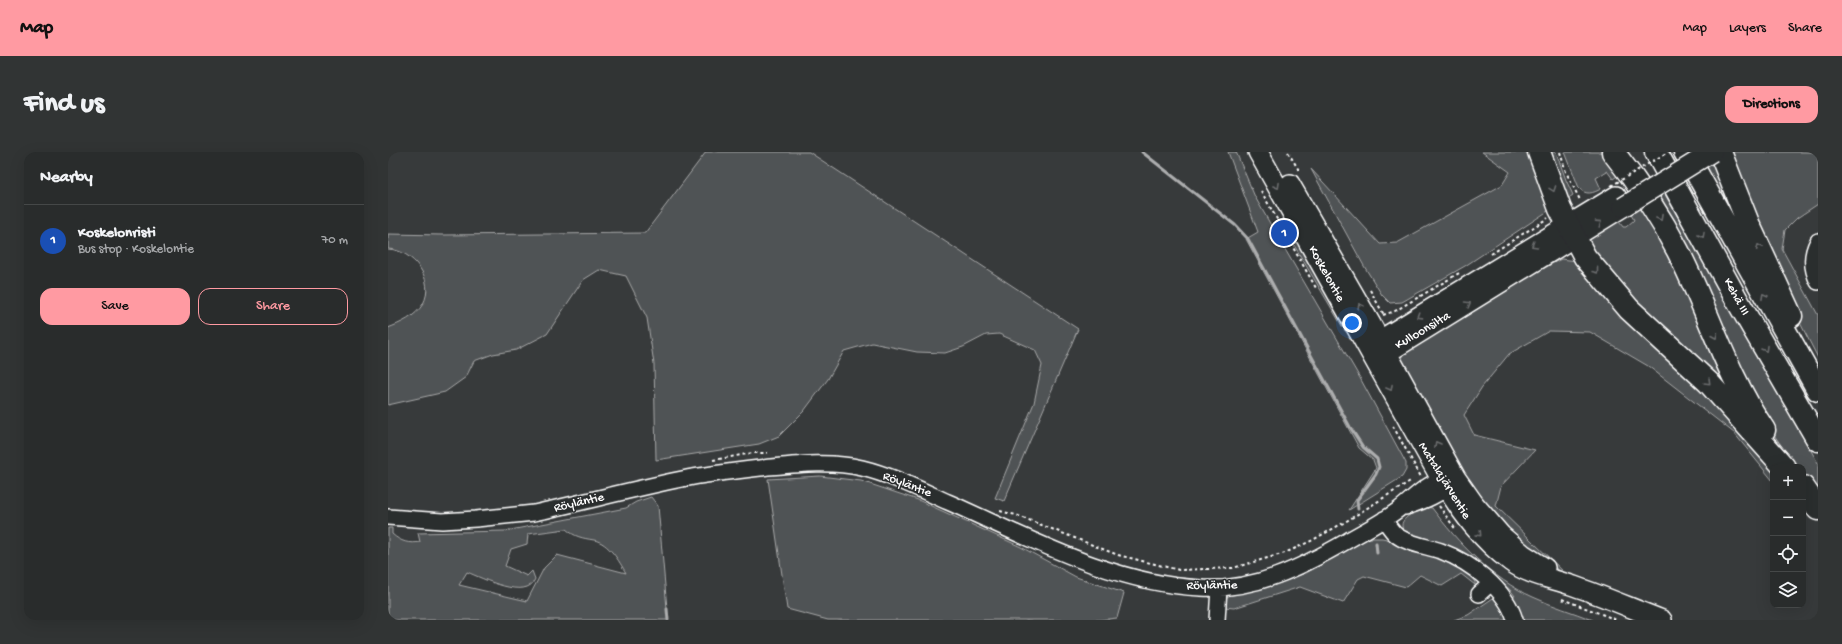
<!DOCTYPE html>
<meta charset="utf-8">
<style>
body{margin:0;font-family:"Gochi Hand",sans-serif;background:#313434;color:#f1f3f6}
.controls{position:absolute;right:12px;bottom:12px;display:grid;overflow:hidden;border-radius:8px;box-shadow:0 4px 16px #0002}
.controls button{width:36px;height:36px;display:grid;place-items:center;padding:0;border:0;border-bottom:1px solid #454848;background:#292c2c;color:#f1f3f6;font:20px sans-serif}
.you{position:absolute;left:964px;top:171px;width:14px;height:14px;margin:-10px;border:3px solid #fff;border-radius:50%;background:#1a73e8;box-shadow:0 0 0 6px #1a73e833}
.badge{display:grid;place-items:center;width:26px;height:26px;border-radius:50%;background:#ff9aa2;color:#fff;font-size:13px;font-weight:700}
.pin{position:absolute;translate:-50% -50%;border:2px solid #fff;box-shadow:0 1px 4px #0006}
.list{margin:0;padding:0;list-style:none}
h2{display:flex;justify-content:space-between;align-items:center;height:52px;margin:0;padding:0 16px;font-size:17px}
h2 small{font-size:13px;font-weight:400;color:#a5a7a9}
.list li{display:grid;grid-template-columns:26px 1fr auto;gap:12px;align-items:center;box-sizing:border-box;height:72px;padding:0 16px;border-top:1px solid #454848}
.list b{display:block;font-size:15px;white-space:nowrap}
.list p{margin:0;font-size:13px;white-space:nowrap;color:#a5a7a9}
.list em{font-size:13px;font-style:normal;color:#a5a7a9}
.actions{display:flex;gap:8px;padding:12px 16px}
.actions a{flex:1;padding:9px 0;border:1px solid #ff9aa2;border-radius:12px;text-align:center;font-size:14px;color:#ff9aa2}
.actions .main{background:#ff9aa2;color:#111}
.icon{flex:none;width:22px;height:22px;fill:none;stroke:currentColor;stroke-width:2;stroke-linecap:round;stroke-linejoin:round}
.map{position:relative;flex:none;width:1430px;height:468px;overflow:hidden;border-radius:12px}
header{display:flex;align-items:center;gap:24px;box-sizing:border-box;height:56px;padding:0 20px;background:#ff9aa2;color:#111}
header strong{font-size:19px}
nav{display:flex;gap:22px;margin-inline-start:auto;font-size:14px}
.intro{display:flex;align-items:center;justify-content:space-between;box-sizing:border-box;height:96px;padding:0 24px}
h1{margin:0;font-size:28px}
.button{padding:10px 18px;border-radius:12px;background:#ff9aa2;color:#111;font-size:14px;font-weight:700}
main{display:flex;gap:24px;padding:0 24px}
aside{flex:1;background:#292c2c;border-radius:12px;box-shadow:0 4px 16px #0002}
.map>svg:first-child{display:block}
.green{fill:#505354;stroke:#a8a9aa;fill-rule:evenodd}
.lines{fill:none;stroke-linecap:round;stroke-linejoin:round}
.stream{stroke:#adaeaf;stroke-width:3}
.minor-casing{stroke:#fff;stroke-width:18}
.major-casing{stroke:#fff;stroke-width:22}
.highway-casing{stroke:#fff;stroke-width:25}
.path{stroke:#fff;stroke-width:2;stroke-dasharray:3 3;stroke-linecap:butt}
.minor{stroke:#2a2d2e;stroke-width:15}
.major{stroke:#2a2d2e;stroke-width:19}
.highway{stroke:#2a2d2e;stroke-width:22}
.major-bridge-casing{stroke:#fff;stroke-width:22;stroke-linecap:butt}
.path-bridge{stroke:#fff;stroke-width:2;stroke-dasharray:3 3;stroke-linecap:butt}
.major-bridge{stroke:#2a2d2e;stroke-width:19}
.oneway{stroke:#6a6c6d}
.labels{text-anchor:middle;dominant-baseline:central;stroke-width:3;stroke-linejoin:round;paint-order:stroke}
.street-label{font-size:13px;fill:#fff;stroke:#2a2d2e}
</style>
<header>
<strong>Map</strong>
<nav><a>Map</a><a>Layers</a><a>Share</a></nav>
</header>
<div class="intro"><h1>Find us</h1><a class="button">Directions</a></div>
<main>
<aside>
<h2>Nearby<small></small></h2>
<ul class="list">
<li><span class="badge" style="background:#1a4fb4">1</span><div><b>Koskelonristi</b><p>Bus stop · Koskelontie</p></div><em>70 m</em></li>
</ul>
<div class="actions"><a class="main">Save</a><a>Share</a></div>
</aside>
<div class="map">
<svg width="1430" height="468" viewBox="0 0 1430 468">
<rect width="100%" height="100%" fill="#373a3b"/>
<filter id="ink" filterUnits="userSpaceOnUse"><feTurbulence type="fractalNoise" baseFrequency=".025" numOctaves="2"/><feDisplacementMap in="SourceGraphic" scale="8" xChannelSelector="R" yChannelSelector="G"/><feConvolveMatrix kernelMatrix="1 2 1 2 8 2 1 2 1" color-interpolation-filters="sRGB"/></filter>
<g filter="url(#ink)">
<path class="green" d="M318,0H421L690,177L616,349L607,346L646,251L654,213L647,198L611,182L598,183L575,195L557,201L529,200L484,191L456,199L440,227L416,259L391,284L371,292L268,308L266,212L259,166L238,124L211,118L195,128L159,182L128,198L105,202L86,209L78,225L57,240L0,253V176C13,171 27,165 35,152C48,128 25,98 0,97V82L55,83L257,81Z
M840,0H848L867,45L884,75L972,226L1018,311V318L1014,325L961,358L988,316L985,308L971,296L858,87L870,80Z
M1094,0H1141L1163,57L1077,114L1014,150L1002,151L994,143L976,114L923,17L992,92L1009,91L1114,33L1122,20Z
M1160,0H1168L1178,28L1185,43L1178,48Z
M1177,0H1215L1232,22L1225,27L1219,19L1208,26L1213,37C1205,41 1198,44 1191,36Z
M1337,0H1430V52L1409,66L1397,78L1394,97L1430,163V206L1405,157Z
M1327,8L1362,94L1317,14Z
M1275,39L1430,311V344L1415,324V315H1408L1382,277L1264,45Z
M1254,53L1278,93L1352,253L1229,138L1199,88L1229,67L1235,75H1238L1246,68L1241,59Z
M903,81L908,87L963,179H957L900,83Z
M1173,107L1189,109L1314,233L1385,315V329L1346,281L1260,214L1202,180L1161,179L1121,202L1094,235L1076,263L1086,283L1147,298L1113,334L1108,354L1180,424L1129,392L1099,362L1013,208L1017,201L1132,129Z
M432,324L473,329L530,348L633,395L688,425L736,441L729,466L711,468H440L399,457L380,327Z
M263,345L270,354L280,468H0V376H4V382C13,390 21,392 32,390L30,381L117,379L238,356L248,350ZM178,377C187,385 194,386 206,388C221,391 231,409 238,421L169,403L156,416L139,449L71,433L79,420C94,426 139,449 147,427L144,419L139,424L117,414L123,397L139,392L140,382Z
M1038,355L1044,356C1070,391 1104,427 1145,445C1164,454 1185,460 1205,468H1066L1080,463L1108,444L1112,447L1127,444C1111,419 1046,394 1017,380C1006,367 1028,360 1038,355Z
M981,386H994L1003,388C1029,398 1070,408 1087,430V433L1073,422L1054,434L1032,423L1018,435L976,424L970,427L955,451L912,435L846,456L836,455V449L840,444L864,439L918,421Z"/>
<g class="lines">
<path class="stream" d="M754,0L847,73L860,87L962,275L975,295L989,307L991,315L988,322L969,348L970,357
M988,391L989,401
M279,457L280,468"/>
<defs>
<path id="minor" d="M1430,89C1423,102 1423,116 1430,130
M1018,355C1036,349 1053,343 1066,328
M0,365L54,369L88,367L146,361C196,350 245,337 294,327C320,322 346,319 372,316C405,313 441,308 474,316C503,323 533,338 560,350C639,385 725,432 813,436C867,439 914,415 959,389C976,379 994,370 1010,358C1027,345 1040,328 1063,326
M996,367C999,372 1003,378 1007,382C1018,392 1039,394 1053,399C1082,410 1118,437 1127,468
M1091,442L1103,431
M829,468L831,436"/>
<path id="major" d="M870,0L1053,327C1072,359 1093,388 1123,410C1142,424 1164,426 1186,434C1215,444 1245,457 1274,468
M902,32L983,172L1068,326L1087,353L1113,383L1135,402L1157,416
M985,198L992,188L1228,44
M986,202L999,201L1235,55"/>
<path id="highway" d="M1151,0L1172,57L1197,105L1241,157L1320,230L1396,315
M1225,0C1250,31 1272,64 1290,99C1320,158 1338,222 1376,278
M1268,0L1349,148L1430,288
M1297,0L1430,238
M1332,0L1360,71L1403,164
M1415,335L1430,357"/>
</defs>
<use href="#minor" class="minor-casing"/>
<use href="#major" class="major-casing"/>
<use href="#highway" class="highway-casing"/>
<path class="path" d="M900,0L912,20
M1172,0L1178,20L1192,48
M873,39L928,136
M1103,102L1160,66
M982,138L996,163
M995,163L1007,159L1073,120
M1005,274L1033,325
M325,308L365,301H380
M1051,354L1068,378
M612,359L628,363L730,403L791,418L845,416L897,401L923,389L957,370L1024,328
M1174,447L1229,468"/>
<use href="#minor" class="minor"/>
<use href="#major" class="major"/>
<use href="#highway" class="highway"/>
<defs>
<path id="major-bridge" d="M1235,55L1324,0"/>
</defs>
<use href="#major-bridge" class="major-bridge-casing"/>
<path class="path-bridge" d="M1223,34L1280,0"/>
<use href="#major-bridge" class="major-bridge"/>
</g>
<defs><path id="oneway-chevron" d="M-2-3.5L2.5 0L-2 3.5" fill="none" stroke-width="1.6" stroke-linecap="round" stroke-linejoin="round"/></defs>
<g class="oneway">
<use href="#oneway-chevron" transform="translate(889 34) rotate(61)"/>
<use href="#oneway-chevron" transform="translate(1165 37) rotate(70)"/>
<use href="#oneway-chevron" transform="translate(1272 66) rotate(61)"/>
<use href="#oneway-chevron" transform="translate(1211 71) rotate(-33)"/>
<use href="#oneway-chevron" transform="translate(1314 83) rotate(61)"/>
<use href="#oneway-chevron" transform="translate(1146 93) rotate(149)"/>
<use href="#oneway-chevron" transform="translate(1371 95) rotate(-114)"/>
<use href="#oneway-chevron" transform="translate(1208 119) rotate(52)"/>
<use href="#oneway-chevron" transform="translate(1376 144) rotate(-119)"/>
<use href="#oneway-chevron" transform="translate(1080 152) rotate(-31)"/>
<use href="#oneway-chevron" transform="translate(972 154) rotate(-120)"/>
<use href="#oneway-chevron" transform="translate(1031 164) rotate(148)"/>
<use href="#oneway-chevron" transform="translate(1327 184) rotate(67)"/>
<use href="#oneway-chevron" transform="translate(1377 197) rotate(60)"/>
<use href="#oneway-chevron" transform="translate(1320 230) rotate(45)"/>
<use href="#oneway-chevron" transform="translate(1002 236) rotate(61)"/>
<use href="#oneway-chevron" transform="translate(1049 292) rotate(-119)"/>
<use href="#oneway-chevron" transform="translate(1091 382) rotate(47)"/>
</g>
</g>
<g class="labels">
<g class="street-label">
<text transform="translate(938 122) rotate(61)">Koskelontie</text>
<text transform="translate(1348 145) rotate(61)">Kehä III</text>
<text transform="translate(1035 179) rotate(-31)">Kulloonsilta</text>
<text transform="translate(1056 329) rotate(58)">Matalajärventie</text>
<text transform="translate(519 333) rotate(21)">Röyläntie</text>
<text transform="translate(191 351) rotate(-13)">Röyläntie</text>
<text transform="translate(824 434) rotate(-1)">Röyläntie</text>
</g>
</g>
</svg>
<div class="controls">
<button>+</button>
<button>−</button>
<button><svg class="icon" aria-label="locate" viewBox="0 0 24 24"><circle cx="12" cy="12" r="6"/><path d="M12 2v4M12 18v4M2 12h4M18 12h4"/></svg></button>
<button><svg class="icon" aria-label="layers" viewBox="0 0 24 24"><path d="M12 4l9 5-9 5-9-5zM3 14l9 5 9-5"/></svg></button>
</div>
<div class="you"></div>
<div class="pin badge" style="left:896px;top:81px;background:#1a4fb4">1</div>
</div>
</main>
